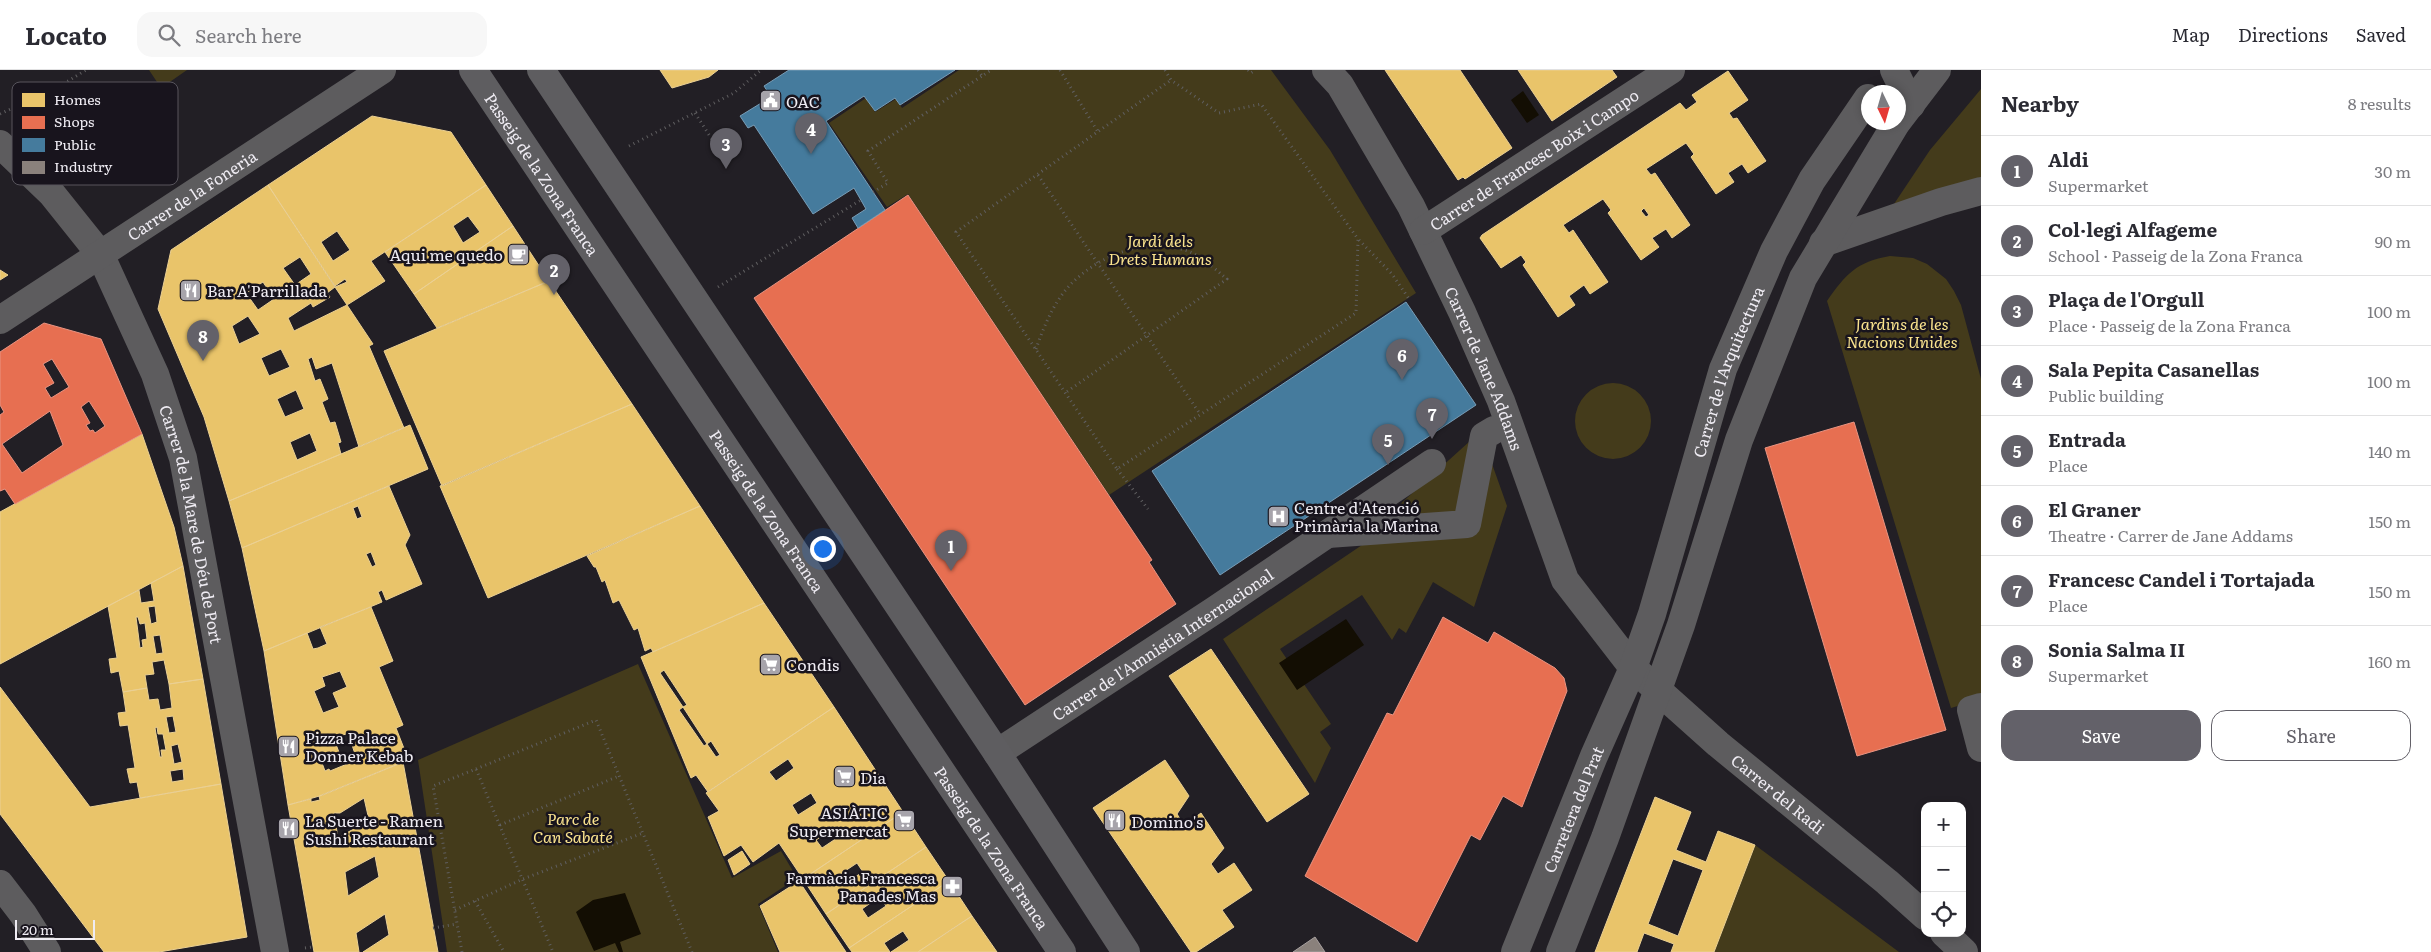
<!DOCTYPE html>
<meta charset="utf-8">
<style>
body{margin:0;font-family:Literata,serif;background:#f7f7f7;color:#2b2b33}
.controls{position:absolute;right:15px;bottom:15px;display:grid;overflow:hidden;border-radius:10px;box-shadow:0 2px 8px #0003}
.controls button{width:45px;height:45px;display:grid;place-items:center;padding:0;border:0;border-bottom:1px solid #e1e1e2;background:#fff;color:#2b2b33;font:25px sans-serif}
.compass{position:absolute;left:1861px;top:15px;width:45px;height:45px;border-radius:50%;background:#fff;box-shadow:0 2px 8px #0003;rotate:175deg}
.scale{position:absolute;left:15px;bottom:12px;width:80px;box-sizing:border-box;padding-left:5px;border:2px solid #efecf3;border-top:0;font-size:14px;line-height:18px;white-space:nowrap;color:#efecf3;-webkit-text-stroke:4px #18141d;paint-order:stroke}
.you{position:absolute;left:822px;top:478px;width:18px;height:18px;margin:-12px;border:4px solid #fff;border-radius:50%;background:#1a73e8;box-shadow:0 0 0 8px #1a73e833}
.badge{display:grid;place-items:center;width:32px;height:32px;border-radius:50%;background:#636169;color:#fff;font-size:16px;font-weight:700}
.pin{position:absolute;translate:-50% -41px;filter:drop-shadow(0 1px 2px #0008)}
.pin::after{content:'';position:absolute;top:26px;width:18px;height:15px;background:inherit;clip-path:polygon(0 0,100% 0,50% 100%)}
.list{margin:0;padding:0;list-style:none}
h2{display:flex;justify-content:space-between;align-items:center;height:65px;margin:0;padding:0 20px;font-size:21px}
h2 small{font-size:16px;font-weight:400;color:#7c7c81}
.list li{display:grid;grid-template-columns:32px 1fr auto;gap:15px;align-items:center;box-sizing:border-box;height:70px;padding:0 20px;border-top:1px solid #e1e1e2}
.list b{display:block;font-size:19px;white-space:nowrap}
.list p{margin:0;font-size:16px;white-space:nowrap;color:#7c7c81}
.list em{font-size:16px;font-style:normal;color:#7c7c81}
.actions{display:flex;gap:10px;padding:15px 20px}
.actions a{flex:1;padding:11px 0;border:1px solid #636169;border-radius:15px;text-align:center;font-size:18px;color:#636169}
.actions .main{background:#636169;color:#fff}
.icon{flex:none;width:28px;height:28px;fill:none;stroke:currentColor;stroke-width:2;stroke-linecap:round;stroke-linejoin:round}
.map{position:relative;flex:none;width:1981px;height:882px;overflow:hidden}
header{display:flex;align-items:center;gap:30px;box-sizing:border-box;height:70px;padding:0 25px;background:#fff;border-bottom:1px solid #e1e1e2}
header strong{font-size:24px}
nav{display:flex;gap:28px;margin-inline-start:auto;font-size:18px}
.search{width:350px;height:45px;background:#f7f7f7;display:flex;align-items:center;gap:12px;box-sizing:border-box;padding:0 18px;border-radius:15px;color:#7c7c81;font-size:19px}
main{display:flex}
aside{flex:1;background:#fff}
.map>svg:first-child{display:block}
.green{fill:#443b1b}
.water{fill:#130e03}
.homes{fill:#e9c46a;stroke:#ebd093;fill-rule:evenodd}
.shops{fill:#e76f51;stroke:#e99482;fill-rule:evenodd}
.public{fill:#457b9d;stroke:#789db7}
.industry{fill:#8a817c;stroke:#a8a1a0}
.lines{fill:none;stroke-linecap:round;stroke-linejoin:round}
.path{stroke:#605f61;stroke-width:3;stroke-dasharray:1 4;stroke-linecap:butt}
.minor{stroke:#5d5c5e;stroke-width:28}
.major{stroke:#5e5d60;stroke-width:28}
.labels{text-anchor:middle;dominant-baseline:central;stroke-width:5;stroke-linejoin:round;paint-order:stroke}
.poi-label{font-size:16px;fill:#efecf3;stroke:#18141d;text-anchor:start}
.street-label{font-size:16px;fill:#efecf3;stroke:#18141d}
.park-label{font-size:16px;font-style:italic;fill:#fbe48e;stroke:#18141d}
.key{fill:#18141d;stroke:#58555d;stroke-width:1}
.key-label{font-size:14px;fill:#efecf3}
</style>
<header>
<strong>Locato</strong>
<div class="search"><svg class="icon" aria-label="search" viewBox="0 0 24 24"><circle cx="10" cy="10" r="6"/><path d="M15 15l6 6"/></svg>Search here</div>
<nav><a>Map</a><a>Directions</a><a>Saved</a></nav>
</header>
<main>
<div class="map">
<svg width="1981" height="882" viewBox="0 0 1981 882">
<rect width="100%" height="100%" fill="#221f25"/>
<path class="green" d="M149,0H187L161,18Z
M959,0H1271L1330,80L1416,223L1109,425L908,124L887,137L829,53L866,28L875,42L896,29L902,38Z
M1981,19V113L1894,134L1930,80Z
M1890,186L1913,188L1927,194L1946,209L1954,221L1961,235L1981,309V629L1951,638L1827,231C1846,204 1856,192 1890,186Z
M1575 351a38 38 0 1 1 76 0a38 38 0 1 1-76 0Z
M1480,362L1462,450L1377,455Z
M1486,377L1507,436L1474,537L1433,512L1406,563L1399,558L1392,570L1362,525L1280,579L1331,654L1320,662L1331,678L1315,713L1223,569L1365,473L1468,458Z
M638,594L732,808L781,781L797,808L758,834L778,882H447L418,690Z
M1755,775L1899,882H1714Z"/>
<path class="water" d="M1523,21L1539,45L1527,53L1511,30Z
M1346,549L1364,575L1297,620L1279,593Z
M625,823L641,864L620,872L623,882H619L615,873L594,881L576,842L593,830Z"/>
<path class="homes" d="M660,0H718L709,7L672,18Z
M1385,0H1460L1512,78L1465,109L1463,107L1458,110Z
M1518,0H1612L1617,7L1552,51Z
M1728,1L1748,30L1729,43L1733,49L1737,48L1766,91L1748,103L1742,94L1728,103L1734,112L1716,124L1691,87L1694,84L1686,73L1646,99L1651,105L1655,103L1690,155L1672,168L1666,159L1652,168L1659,177L1641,190L1608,143L1611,140L1603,129L1563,155L1569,163L1573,160L1608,212L1590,224L1584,215L1569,226L1575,235L1558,247L1523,195L1526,192L1521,185L1501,198L1480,168L1482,165L1680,33L1686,40L1697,32L1692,25ZM1644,138L1649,145L1646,147L1641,141Z
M372,46L451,62L486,115L371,191L385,211L347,235L335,217L347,212L345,209L335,216L268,115ZM337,161L350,180L333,191L321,172Z
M268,115L335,217L327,223L330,227L313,237L311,233L288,248L294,261L347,235L373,274L369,276L404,358L359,377L332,293L316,299L312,287L308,289L315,311L320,309L328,329L322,332L330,353L335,352L341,372L338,373L341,384L229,431L204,347L158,239L171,180ZM300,187L311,204L295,215L283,198ZM263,212L274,229L258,240L246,223ZM248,246L260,264L239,274L232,256ZM281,279L290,297L269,306L261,288ZM296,320L304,339L285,347L277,329ZM310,363L317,381L297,390L290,372Z
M486,115L513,156L414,224L385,182ZM468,146L480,162L463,173L453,156Z
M513,156L549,211L437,258L414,224Z
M0,200L8,205L0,210Z
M549,211L632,334L442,416L384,281Z
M632,334L700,436L488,528L440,416Z
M410,355L428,399L242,478L229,431Z
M142,364L174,457L183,496L0,594V442Z
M389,416L410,465L405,475L422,514L386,530L382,520L378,522L382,532L264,581L242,478ZM358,436L362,447L357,449L353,438ZM371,482L376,495L372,497L366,484Z
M700,436L764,533L653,582L651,578L645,581L638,558L634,560L619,530L613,533L605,510L602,512L596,497H594L587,486Z
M183,496L203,609L169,614L164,590L152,592L154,604L145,605L147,618L123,622L119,601L111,603L109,589L117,588L108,536L139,520L141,533L154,531L151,513ZM155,536L157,552L151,554L148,537ZM136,547H138L140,554L145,553L147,569L142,570L143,577L140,578ZM160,565L163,583L156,584L153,566Z
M764,533L834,637L708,722L696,705L691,708L641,587ZM664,600L687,635L683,637L660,603ZM683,637L707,674L704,676L679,640ZM711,671L720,685L716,687L707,674Z
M371,537L393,591L379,597L403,655L396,658L405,681L402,682L406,691L323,725L288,735L264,581L307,563L313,579L318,578L327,574L320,557ZM340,601L347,617L333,623L339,637L323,643L314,621L325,616L322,607ZM348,663L357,690L330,701L329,699L325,701L322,693L340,685L334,669Z
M1211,579L1309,724L1267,752L1169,606Z
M203,609L221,714L140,728L137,712L130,713L127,699L135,698L128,655L120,656L118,643L126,642L123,622L147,618L149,630L158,629L160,640L172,638L169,614ZM173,646L176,662L169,663L166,647ZM157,657L158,664H163L166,680H161L162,687H160L155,658ZM178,674L182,692L174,694L171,676ZM183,699L184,710L172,712L170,701Z
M0,617L90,737L221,714L247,867L159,882H104L0,744Z
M834,637L903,742L803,809L779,773L753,792L741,775L724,786L708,747L719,741L706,723ZM788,689L794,698L776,711L769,702ZM811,723L817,733L798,745L792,735ZM834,758L840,766L822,778L816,770Z
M1165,690L1189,726L1177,744L1184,755L1201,743L1224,778L1211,794L1218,804L1234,793L1252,820L1222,840L1234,857L1196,882H1191L1093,738Z
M403,692L438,882H363L389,865L385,844L356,863L359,882H314L288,735L311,729V732L320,730L319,726ZM364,728L369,750L338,768L334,743H340ZM375,786L379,807L348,826L345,802Z
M1655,727L1691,742L1676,780L1706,792L1718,761L1755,775L1714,882H1671L1674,874L1644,863L1637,882H1595ZM1673,789L1703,800L1678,866L1648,854Z
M903,742L926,777L826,844L803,809ZM857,793L863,802L845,813L839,805Z
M926,777L949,811L849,878L826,844ZM879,827L886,836L868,848L862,839Z
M742,781L750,794L734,805L728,790Z
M799,811L846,882H780L760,836Z
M949,811L972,846L918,882H891L909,870L903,861L884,873L890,882H852L849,878Z
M972,846L997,882H918L952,859Z"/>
<path class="shops" d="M908,125L1152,490L1149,492L1176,534L1025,635L754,228Z
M44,253L101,269L142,364L15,434L5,419L0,421V345L4,342L0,335V282ZM52,289L69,317L51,328L45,318L54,313L43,294ZM89,331L105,356L95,363L93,360L90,361L86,355L90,353L81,337ZM50,341L63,375L22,403L2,374Z
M1854,352L1946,660L1857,686L1765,378Z
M1443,547L1488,573L1494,562L1555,598L1564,608L1567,621L1522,737L1503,726L1480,770L1471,765L1417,872L1305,806L1387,643L1393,645Z"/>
<path class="public" d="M789,0H955L900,35L895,28L875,41L864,26L826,51L885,140L858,158L852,148L866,139L854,118L813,144L754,55L748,58L740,46L771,27L764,16Z
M1406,232L1476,335L1220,505L1152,401Z"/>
<path class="industry" d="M1315,867L1325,882H1293Z"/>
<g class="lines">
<path class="path" d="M978,0L982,6L991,0
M1060,0L1098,62
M1165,0L1171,10L1219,43L1261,34L1358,169L1356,243L1117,399L956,162L1171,10
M1248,0L1251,3L1255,0
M695,43L713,71
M0,44L60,16L86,0
M629,76L734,23L761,0
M1038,105L1200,344
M873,122L888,113L868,81L982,6
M1359,170L1392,204L1409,229
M718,217L861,130
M1036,279C1044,256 1055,229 1073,212C1103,183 1150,166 1190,182C1204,188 1216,200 1227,209L1065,323
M1117,399L1148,439
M476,699L596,650L692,882
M500,755L619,706
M475,831L504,882
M455,840L523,809L643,763
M433,858L457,854
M305,878L312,877
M462,882L433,716L476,699L553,882"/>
<g class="minor">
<path id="s1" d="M1326,0L1340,15L1411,136L1462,242L1501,331L1565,510L1633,598L1718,674L1887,812L1925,846"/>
<path d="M1894,0L1911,35"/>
<path d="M1898,51L1937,0"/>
<path id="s2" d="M0,74L52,124L100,184L155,304L183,388L275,882"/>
<path id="s3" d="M1423,161L1671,0"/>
<path d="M1823,173L1941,132L1981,121"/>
<path id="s4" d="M0,250L382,0"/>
<path d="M1328,464L1467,454L1484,366L1494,360"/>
<path d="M1981,637L1971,640L1981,678"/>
<path id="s5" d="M997,683L1215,540L1432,393"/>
<path d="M0,814L23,844L47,882"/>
<path d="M1944,863L1964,882"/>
<path id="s6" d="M1515,882L1594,686L1633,598L1652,544L1723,299L1774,181L1812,110L1868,28"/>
<path d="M1560,882L1605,768L1681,555L1739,370L1803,208L1897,52"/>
</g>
<g class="major">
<path id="s7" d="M473,0L1062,882"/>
<path d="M541,0L997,683L1126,882"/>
</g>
</g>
<defs>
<symbol id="civic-square" viewBox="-11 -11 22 22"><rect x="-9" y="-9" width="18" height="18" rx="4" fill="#a7a4ab" stroke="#18141d"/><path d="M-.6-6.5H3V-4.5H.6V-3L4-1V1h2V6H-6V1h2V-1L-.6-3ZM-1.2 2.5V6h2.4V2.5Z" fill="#fff"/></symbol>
<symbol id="cafe-square" viewBox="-11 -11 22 22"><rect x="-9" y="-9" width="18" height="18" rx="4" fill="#a7a4ab" stroke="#18141d"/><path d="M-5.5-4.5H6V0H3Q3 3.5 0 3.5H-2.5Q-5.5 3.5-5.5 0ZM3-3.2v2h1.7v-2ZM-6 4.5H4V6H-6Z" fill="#fff"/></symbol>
<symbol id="restaurant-square" viewBox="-11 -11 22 22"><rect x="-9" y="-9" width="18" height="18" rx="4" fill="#a7a4ab" stroke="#18141d"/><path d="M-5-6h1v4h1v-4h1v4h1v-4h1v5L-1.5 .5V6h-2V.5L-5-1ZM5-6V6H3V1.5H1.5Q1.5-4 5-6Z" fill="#fff"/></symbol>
<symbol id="hospital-square" viewBox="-11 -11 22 22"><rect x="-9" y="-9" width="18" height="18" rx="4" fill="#a7a4ab" stroke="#18141d"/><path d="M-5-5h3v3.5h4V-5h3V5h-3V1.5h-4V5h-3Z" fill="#fff"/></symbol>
<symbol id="supermarket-square" viewBox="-11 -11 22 22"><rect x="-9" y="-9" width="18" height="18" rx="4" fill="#a7a4ab" stroke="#18141d"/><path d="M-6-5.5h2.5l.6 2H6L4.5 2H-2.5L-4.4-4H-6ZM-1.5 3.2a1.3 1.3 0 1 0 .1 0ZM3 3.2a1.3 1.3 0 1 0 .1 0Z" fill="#fff"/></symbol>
<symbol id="pharmacy-square" viewBox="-11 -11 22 22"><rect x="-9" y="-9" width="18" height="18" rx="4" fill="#a7a4ab" stroke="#18141d"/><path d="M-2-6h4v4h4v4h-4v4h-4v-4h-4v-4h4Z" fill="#fff"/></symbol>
</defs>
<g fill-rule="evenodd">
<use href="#civic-square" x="758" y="18" width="25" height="25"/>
<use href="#cafe-square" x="506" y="172" width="25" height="25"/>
<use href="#restaurant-square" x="178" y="208" width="25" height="25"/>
<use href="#hospital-square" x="1266" y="434" width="25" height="25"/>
<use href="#supermarket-square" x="758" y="582" width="25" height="25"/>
<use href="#restaurant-square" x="276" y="664" width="25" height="25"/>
<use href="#supermarket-square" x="832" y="694" width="25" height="25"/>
<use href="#supermarket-square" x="892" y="738" width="25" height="25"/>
<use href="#restaurant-square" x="1102" y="738" width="25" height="25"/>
<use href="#restaurant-square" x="276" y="746" width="25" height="25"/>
<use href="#pharmacy-square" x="940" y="804" width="25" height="25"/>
</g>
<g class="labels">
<g class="poi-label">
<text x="786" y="31">OAC</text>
<text x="503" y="184" text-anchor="end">Aqui me quedo</text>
<text x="207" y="220">Bar A'Parrillada</text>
<text x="1294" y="437">Centre d'Atenció<tspan x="1294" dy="18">Primària la Marina</tspan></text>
<text x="786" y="594">Condis</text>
<text x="305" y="667">Pizza Palace<tspan x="305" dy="18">Donner Kebab</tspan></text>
<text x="860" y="707">Dia</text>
<text x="888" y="742" text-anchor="end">ASIÀTIC<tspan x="888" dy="18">Supermercat</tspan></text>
<text x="305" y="750">La Suerte - Ramen<tspan x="305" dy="18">Sushi Restaurant</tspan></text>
<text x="1131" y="751">Domino's</text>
<text x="936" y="807" text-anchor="end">Farmàcia Francesca<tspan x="936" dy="18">Panades Mas</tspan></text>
</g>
<g class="street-label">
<text stroke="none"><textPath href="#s3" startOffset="132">Carrer de Francesc Boix i Campo</textPath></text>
<text stroke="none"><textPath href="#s7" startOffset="125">Passeig de la Zona Franca</textPath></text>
<text stroke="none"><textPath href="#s4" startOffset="229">Carrer de la Foneria</textPath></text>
<text stroke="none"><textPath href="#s1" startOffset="339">Carrer de Jane Addams</textPath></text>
<text stroke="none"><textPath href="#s6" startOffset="619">Carrer de l'Arquitectura</textPath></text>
<text stroke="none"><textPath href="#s7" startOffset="530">Passeig de la Zona Franca</textPath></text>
<text stroke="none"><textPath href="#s2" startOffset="436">Carrer de la Mare de Déu de Port</textPath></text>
<text stroke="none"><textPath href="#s5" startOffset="198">Carrer de l'Amnistia Internacional</textPath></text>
<text stroke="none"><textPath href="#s1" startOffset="869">Carrer del Radi</textPath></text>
<text stroke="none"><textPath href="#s6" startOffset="154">Carretera del Prat</textPath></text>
<text stroke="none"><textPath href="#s7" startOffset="935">Passeig de la Zona Franca</textPath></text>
</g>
<g class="park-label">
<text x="1160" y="170">Jardí dels<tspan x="1160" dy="18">Drets Humans</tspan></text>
<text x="1902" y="253">Jardins de les<tspan x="1902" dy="18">Nacions Unides</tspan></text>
<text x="573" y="748">Parc de<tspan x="573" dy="18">Can Sabaté</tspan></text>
</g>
</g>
<rect x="12" y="12" width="166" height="103" rx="8" class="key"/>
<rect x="22" y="23" width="23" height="14" fill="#e9c46a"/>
<rect x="22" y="46" width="23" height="13" fill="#e76f51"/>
<rect x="22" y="68" width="23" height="14" fill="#457b9d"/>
<rect x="22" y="91" width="23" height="13" fill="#8a817c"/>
<g class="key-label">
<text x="54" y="35">Homes</text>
<text x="54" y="57">Shops</text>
<text x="54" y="80">Public</text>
<text x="54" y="102">Industry</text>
</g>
</svg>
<div class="controls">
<button>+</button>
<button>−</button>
<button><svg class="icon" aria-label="locate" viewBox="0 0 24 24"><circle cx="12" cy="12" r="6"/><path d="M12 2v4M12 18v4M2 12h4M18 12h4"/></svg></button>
</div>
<svg class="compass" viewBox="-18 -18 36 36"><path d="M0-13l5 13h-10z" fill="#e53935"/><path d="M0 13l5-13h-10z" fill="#7c7c81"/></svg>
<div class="scale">20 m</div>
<div class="you"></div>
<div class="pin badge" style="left:951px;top:501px">1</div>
<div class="pin badge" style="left:554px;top:225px">2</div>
<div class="pin badge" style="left:726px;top:99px">3</div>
<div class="pin badge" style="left:811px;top:84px">4</div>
<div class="pin badge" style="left:1388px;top:395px">5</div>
<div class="pin badge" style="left:1402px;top:310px">6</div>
<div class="pin badge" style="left:1432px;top:369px">7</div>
<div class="pin badge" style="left:203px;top:291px">8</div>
</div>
<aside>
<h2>Nearby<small>8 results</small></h2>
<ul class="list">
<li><span class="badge">1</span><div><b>Aldi</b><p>Supermarket</p></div><em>30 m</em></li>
<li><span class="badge">2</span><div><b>Col·legi Alfageme</b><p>School · Passeig de la Zona Franca</p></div><em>90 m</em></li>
<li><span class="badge">3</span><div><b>Plaça de l'Orgull</b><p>Place · Passeig de la Zona Franca</p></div><em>100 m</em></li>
<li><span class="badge">4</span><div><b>Sala Pepita Casanellas</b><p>Public building</p></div><em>100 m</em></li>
<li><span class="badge">5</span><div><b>Entrada</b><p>Place</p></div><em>140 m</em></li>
<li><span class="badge">6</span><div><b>El Graner</b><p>Theatre · Carrer de Jane Addams</p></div><em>150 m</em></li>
<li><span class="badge">7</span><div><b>Francesc Candel i Tortajada</b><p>Place</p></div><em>150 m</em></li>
<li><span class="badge">8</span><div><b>Sonia Salma II</b><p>Supermarket</p></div><em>160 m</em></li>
</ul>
<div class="actions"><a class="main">Save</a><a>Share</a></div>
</aside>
</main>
